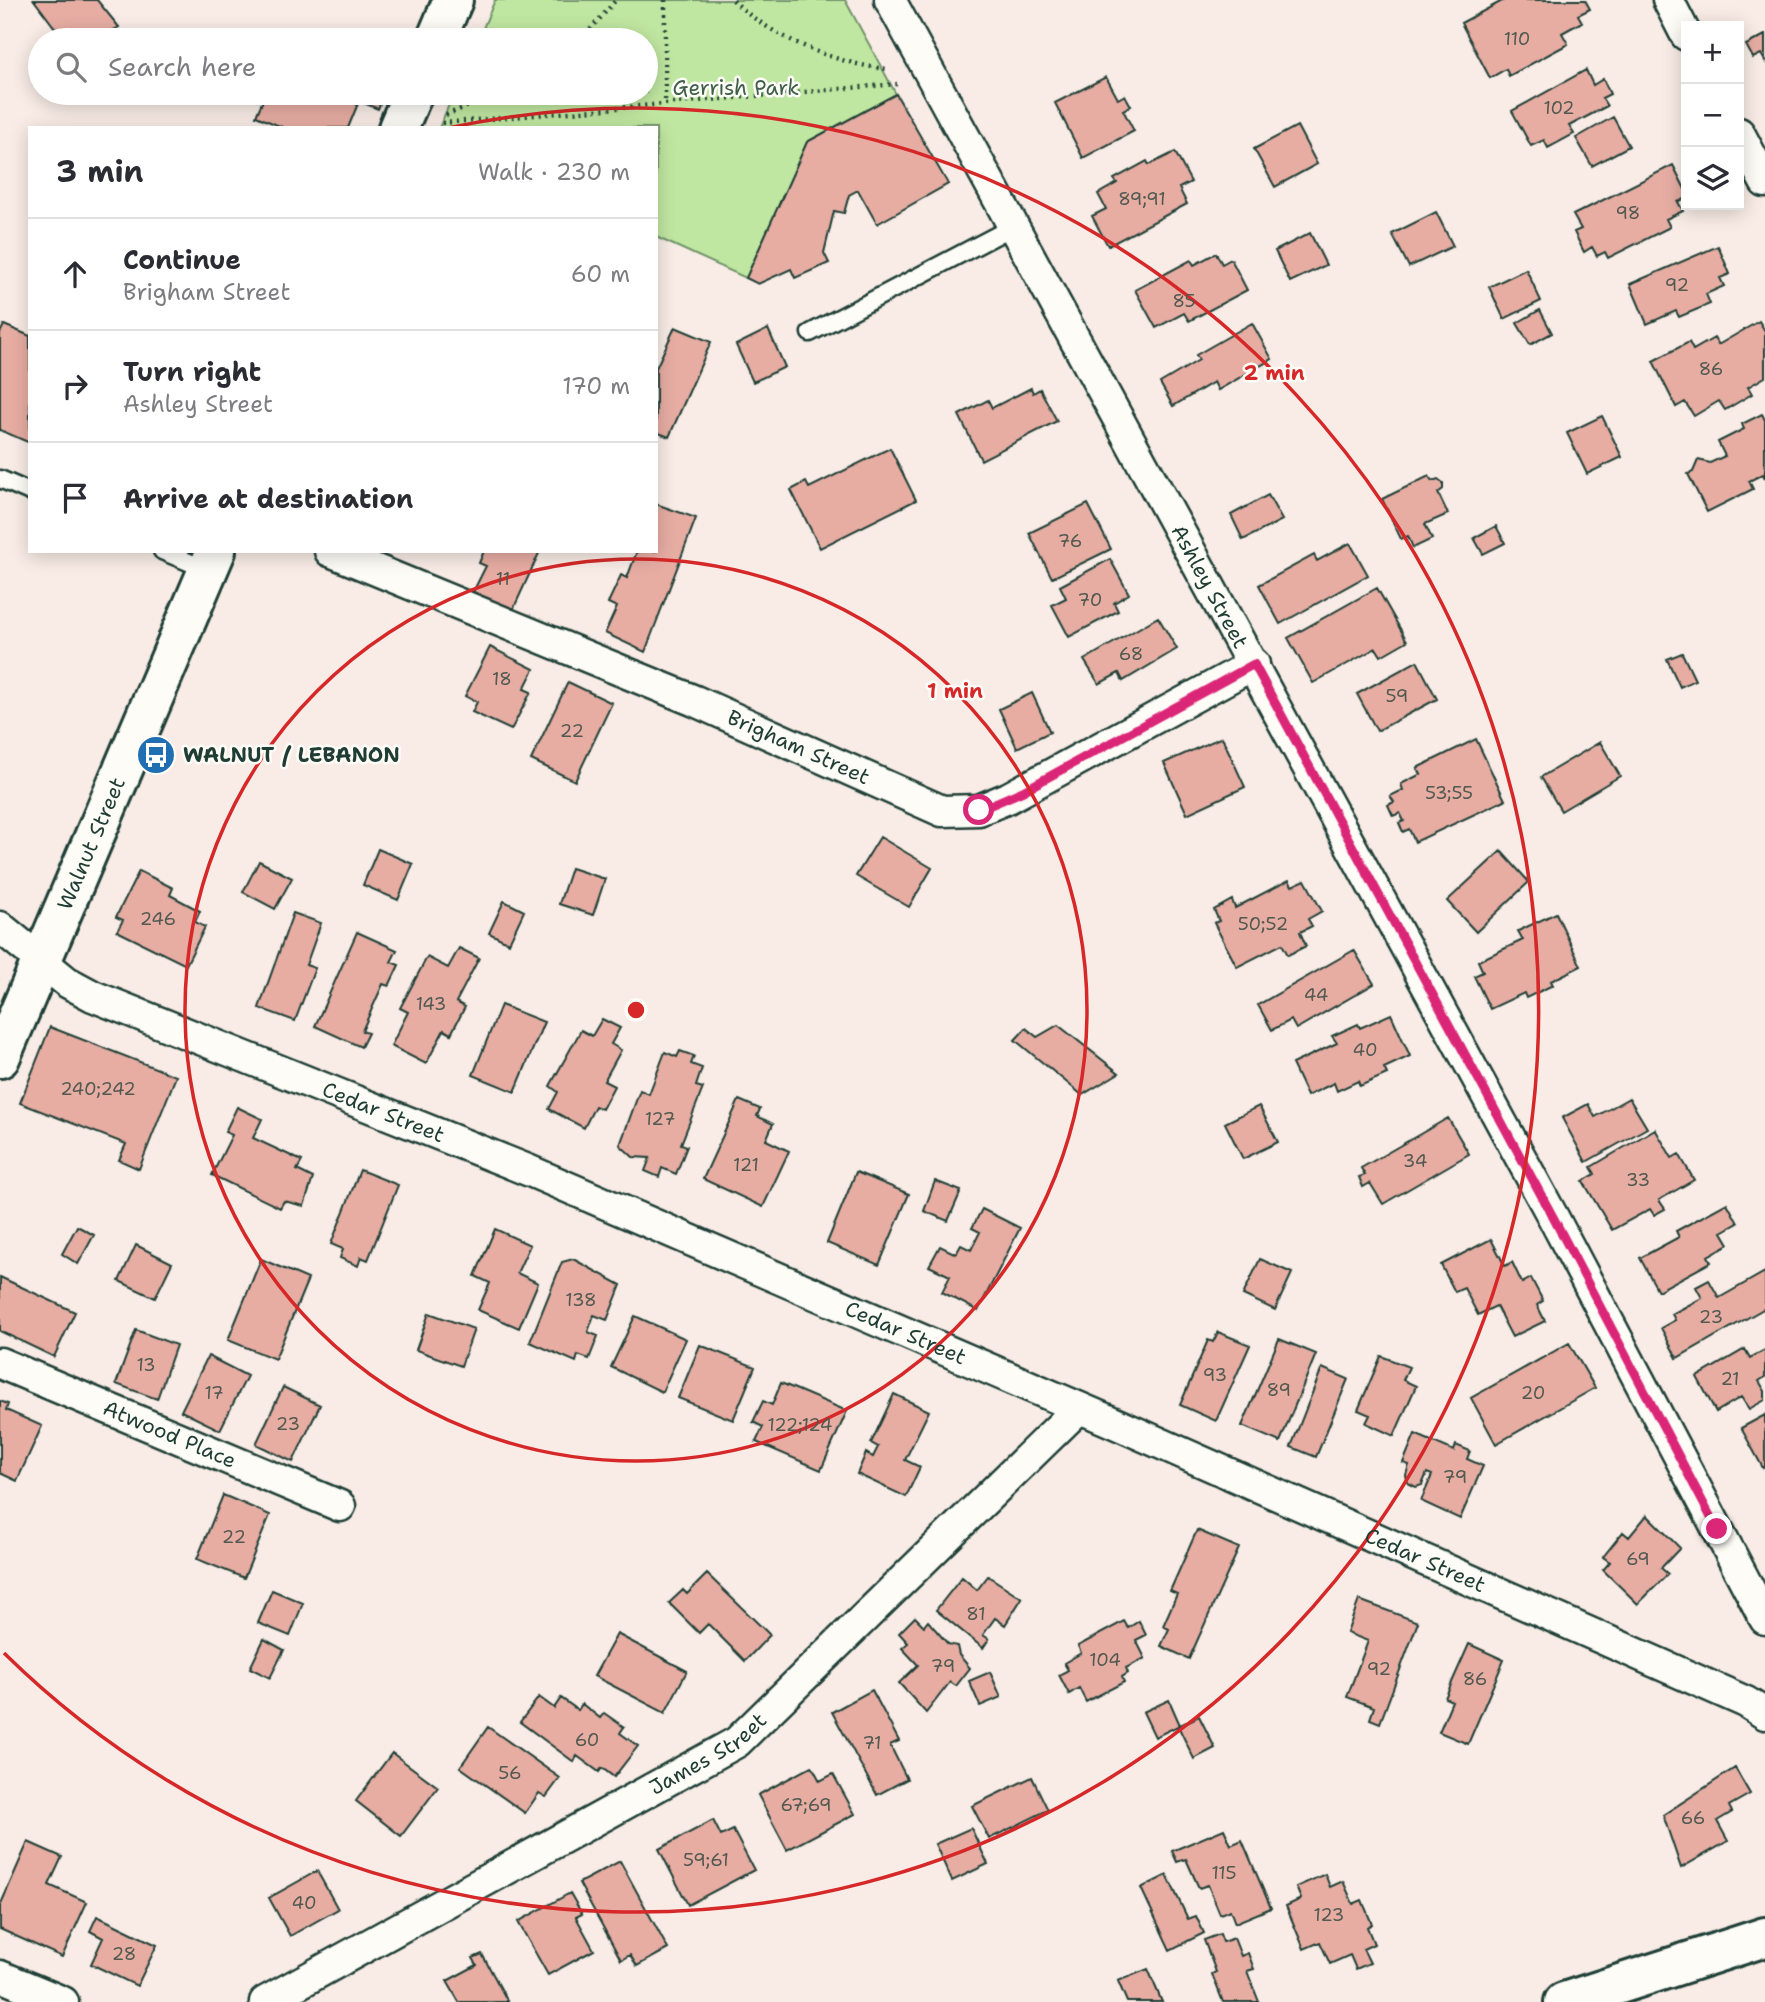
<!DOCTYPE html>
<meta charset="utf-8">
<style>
body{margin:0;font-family:"Shantell Sans",sans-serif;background:#f2f2f3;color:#2b2b33}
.controls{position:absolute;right:21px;top:21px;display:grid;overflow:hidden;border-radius:0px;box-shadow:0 4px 18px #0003}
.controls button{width:63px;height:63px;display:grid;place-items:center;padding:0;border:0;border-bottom:2px solid #e1e1e2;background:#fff;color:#2b2b33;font:35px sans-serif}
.stop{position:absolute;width:21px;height:21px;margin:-16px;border:5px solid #db2777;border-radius:50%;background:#fff}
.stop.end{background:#db2777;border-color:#fff;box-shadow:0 2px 7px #0008}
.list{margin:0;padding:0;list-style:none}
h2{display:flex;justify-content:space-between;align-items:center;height:91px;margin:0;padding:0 28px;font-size:30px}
h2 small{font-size:23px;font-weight:400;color:#7c7c81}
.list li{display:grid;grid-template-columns:46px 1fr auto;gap:21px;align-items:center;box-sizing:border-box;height:112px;padding:0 28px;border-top:2px solid #e1e1e2}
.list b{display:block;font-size:26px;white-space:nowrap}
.list p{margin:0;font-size:23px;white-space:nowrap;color:#7c7c81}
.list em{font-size:23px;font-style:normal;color:#7c7c81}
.icon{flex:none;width:38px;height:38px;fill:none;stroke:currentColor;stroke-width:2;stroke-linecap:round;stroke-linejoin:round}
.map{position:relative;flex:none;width:1765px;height:2002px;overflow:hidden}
.search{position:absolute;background:#fff;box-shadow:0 4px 18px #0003;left:28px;top:28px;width:630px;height:77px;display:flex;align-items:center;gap:18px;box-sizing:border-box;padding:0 24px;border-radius:38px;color:#7c7c81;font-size:26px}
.panel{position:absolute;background:#fff;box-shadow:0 4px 18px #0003;left:28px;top:126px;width:630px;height:427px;border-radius:0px}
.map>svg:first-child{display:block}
.green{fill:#c0e7a1;stroke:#70926a;stroke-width:2}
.building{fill:#e7ada3;stroke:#1f3d34;stroke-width:2}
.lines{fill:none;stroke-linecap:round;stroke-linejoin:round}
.lane-casing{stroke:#1f3d34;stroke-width:21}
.street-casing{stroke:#1f3d34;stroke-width:35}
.secondary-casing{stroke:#1f3d34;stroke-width:44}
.path{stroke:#1f3d34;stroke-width:4.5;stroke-dasharray:2 5;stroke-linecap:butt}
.lane{stroke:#fdfcf7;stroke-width:16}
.street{stroke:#fdfcf7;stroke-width:30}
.secondary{stroke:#fdfcf7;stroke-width:38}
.route{stroke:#db2777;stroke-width:9}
.ring{fill:none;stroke:#d62828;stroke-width:3.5}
.labels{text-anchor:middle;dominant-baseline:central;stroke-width:5;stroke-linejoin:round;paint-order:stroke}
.number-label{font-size:18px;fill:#515950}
.park-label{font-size:21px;fill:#3f5f4a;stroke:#fdfcf7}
.street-label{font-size:21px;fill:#1f3d34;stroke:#fdfcf7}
.poi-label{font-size:21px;font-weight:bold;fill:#1f3d34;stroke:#fdfcf7;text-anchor:start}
.centre{fill:#d62828;stroke:#fdfcf7;stroke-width:3.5}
.ring-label{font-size:21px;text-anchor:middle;font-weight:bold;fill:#d62828;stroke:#fdfcf7;stroke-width:5;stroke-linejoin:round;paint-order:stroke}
</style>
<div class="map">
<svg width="1765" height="2002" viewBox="0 0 1765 2002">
<rect width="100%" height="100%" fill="#f9ece6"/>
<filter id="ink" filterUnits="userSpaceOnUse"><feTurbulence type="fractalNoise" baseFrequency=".0143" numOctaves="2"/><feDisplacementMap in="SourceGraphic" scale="14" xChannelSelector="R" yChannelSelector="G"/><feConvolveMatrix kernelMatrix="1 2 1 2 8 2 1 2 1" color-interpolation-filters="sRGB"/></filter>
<g filter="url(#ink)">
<path class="green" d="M495,0H845L896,94L807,142L746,278L656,237V128H439L454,93H646V40H478Z"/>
<path class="building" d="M34,0H97L119,27L96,40H64Z
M1504,0H1585L1590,9L1578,15L1582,22L1562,33L1568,44L1509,76L1506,69L1490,78L1461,23Z
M1765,35V61L1761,54L1753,58L1746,45Z
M1586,70L1593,85L1603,79L1610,94L1602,98L1607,106L1569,126L1574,134L1548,148L1544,140L1531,146L1512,111Z
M1106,77L1118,99L1125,95L1131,106L1123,110L1134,131L1083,158L1055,103Z
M266,93H385L378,109L359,101L348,128H284L256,116Z
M896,94L948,184L877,224L858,190L849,195L844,213L834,211L824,253L829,263L795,278L791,269L758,284L746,278L807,142Z
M1613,117L1629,146L1592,166L1576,138Z
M1297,126L1317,164L1275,187L1254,149Z
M1175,152L1191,182L1179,188L1187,204L1108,246L1092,216L1106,209L1098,194L1117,183L1114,179L1147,161L1149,165Z
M1673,165L1686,191V198L1678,202L1683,211L1666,219L1670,227L1608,258L1605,252L1597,256L1592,247L1584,252L1574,232L1581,229L1573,215Z
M1436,212L1453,246L1409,267L1392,234Z
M1310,233L1326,265L1290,282L1275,251Z
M1718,246L1730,274L1720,278L1724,286L1706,294L1710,304L1679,317L1676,311L1647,324L1630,284Z
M1216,253L1222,264L1231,259L1247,290L1189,321L1184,313L1156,328L1135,290L1191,260L1194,265Z
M1526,269L1541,301L1504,319L1489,287Z
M1540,310L1552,333L1530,345L1517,323Z
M1759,321L1765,331V377L1748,387L1752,394L1725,410L1719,401L1694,416L1685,402L1676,407L1653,361L1689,342L1693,350L1714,338L1718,345Z
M1252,323L1272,359L1218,390L1214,382L1173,406L1160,383L1199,360L1196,355Z
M4,325L30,336V443L0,430V333Z
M675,327L711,342L669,437L656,432V368Z
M768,329L785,367L753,382L736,345Z
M1031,388L1033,393L1040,389L1057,421L981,460L959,415L988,400L992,408Z
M1762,414L1765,420V478L1763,474L1749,481L1753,489L1707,512L1688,474L1693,472L1698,460L1710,463L1725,456L1718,442L1744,429L1742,424Z
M1602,416L1622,457L1587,474L1567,433Z
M890,448L916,500L820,548L791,490L806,482L809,488Z
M1429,476L1432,481L1438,479L1443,483V489L1438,493L1448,514L1425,524L1432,539L1413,548L1408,536L1401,539L1382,499Z
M1268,495L1282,520L1243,540L1231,515Z
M656,504L696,518L645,652L605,633L617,607L608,603L621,575L627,578L637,551H656Z
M1088,504L1111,549L1052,578L1029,533Z
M1496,526L1505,543L1483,554L1474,538Z
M1350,543L1368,575L1280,624L1259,585L1314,555L1317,561Z
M484,551H540L513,610L473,592L486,566L479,563Z
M1110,559L1129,594L1114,603L1118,611L1069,637L1052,605L1066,598L1060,586Z
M1377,588L1407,641L1381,656L1376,648L1313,683L1288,638Z
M1158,617L1177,649L1123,681L1119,673L1099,684L1084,660Z
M490,647L534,669L524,689L531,692L511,730L472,712L477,702L465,696Z
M1682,653L1695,680L1680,687L1667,659Z
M1417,661L1437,699L1377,731L1357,694Z
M568,682L612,703L575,781L531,760Z
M1032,693L1050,732L1017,748L999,709Z
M1222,737L1245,787L1187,814L1164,763Z
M1476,739L1505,800L1415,842L1409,829L1403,832L1399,823L1404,821L1400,813L1393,816L1388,805L1394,802L1390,796L1403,790L1401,784L1421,774L1417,768Z
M1600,742L1620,776L1561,811L1541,777Z
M880,837L932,868L909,907L856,876Z
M378,849L413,864L398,900L363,885Z
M1501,851L1529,882L1476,932L1447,901Z
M259,861L292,878L275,909L243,892Z
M571,868L605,879L593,915L559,904Z
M139,871L173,888L170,895L200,911L195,922L205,927L186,965L117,931L123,920L116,917Z
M1289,880L1292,886L1305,880L1322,911L1308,919L1312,926L1300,932L1306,946L1288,955L1282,944L1237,967L1214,923L1219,921L1214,910L1232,900L1235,908Z
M504,901L524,911L509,943L489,933Z
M293,913L321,923L306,965L315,968L295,1021L259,1008Z
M1556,913L1581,966L1551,981L1553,985L1526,998L1524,993L1490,1009L1474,976L1483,972L1478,961L1523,940L1518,931Z
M357,932L397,950L391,962L399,965L389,986L383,984L362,1031L368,1033L361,1047L315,1026Z
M459,948L479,958L456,1002L465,1007L451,1034L444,1030L426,1064L391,1046L408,1012L400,1008L427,957L448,968Z
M1354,950L1374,984L1296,1029L1291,1020L1272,1030L1258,1005Z
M501,1005L544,1022L515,1092L473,1075Z
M1391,1014L1410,1056L1384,1068L1387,1074L1360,1086L1358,1081L1337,1091L1334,1083L1307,1096L1292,1064L1337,1043L1332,1036L1358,1024L1360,1028Z
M602,1019L620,1028L611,1044L621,1050L604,1081L614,1086L602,1109L595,1106L584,1128L549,1109L558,1092L550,1086L581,1030L592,1036Z
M1058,1025L1119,1073L1082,1095L1015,1040L1026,1028L1037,1037Z
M50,1027L176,1076L139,1169L119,1160L126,1144L20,1103Z
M680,1051L694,1056L691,1064L702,1068L696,1086L703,1088L681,1144L687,1146L676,1174L662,1168L659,1177L645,1171L650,1158L633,1157L620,1145L640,1090L649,1094L665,1052L677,1057Z
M1629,1098L1647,1128L1586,1162L1562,1118L1588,1104L1595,1117Z
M739,1100L760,1109L757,1116L773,1124L766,1140L789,1151L763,1207L703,1179Z
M1259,1106L1278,1142L1243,1159L1225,1123Z
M237,1107L262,1119L253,1138L302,1161L297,1170L313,1178L304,1206L284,1201L280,1208L212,1175L232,1135L225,1132Z
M1448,1118L1469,1154L1383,1204L1370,1183L1363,1187L1359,1177L1365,1175L1361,1168Z
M1655,1129L1672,1158L1679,1154L1694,1180L1659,1200L1665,1209L1654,1215L1650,1209L1612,1230L1583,1181L1595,1174L1591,1167Z
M360,1170L398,1185L368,1260L361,1257L358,1266L340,1258L343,1249L331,1244Z
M856,1172L909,1194L879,1265L827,1243Z
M935,1181L961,1191L948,1221L924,1211Z
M1727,1203L1738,1223L1722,1232L1729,1244L1708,1256L1711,1262L1658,1291L1640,1258L1679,1237L1676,1231Z
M982,1209L1020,1228L978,1311L942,1292L950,1276L929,1266L940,1246L956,1254L961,1245L971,1250L980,1232L972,1228Z
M77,1226L94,1235L78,1264L62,1254Z
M495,1229L530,1245L517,1273L538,1283L519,1328L478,1310L490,1283L475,1276Z
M1491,1239L1505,1266L1512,1262L1522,1283L1531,1278L1543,1301L1537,1305L1545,1321L1512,1337L1496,1306L1478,1315L1464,1288L1455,1292L1441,1265Z
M136,1245L172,1263L155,1298L119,1281Z
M261,1259L308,1279L275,1359L228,1340Z
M573,1259L621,1285L607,1320L594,1315L588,1332L598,1336L589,1359L578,1355L576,1362L530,1342L562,1262Z
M1260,1259L1292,1273L1275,1310L1243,1295Z
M1765,1272V1308L1677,1358L1661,1328L1675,1320L1672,1314L1702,1298L1696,1287L1709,1280L1719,1298Z
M0,1277L75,1312L54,1357L0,1331Z
M429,1313L474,1329L461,1366L416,1350Z
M635,1316L686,1339L662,1392L611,1367Z
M136,1330L176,1345L157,1399L116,1384Z
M1218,1332L1250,1345L1216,1421L1180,1405L1208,1340L1213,1342Z
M1279,1339L1316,1354L1280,1442L1242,1426Z
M1569,1343L1595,1388L1496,1444L1471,1398Z
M700,1345L755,1367L733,1420L678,1398Z
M1745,1349L1750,1358L1765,1350V1377L1759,1381L1765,1391V1400L1749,1409L1741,1397L1716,1412L1697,1377Z
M208,1356L247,1376L220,1430L181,1411Z
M1381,1356L1409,1367L1403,1380L1416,1386L1394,1436L1366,1423L1370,1415L1358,1410Z
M1322,1368L1348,1379L1316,1457L1291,1447Z
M781,1383L847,1411L821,1470L756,1442L763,1427L753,1422L763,1401L772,1405Z
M283,1387L320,1405L293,1462L256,1444Z
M894,1394L929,1411L905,1460L920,1467L906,1497L857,1474L866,1453L873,1457L878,1447L871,1443Z
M0,1401L8,1404L6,1410L42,1426L17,1481L0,1473Z
M1765,1415V1466L1763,1468L1741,1428Z
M1415,1434L1454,1451L1456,1445L1470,1451L1467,1459L1483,1466L1460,1519L1421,1501L1432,1475L1427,1473L1422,1485L1416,1487L1408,1483L1406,1475L1409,1465L1403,1463Z
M223,1495L270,1515L244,1578L197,1559Z
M1647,1515L1680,1548L1661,1568L1668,1574L1638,1604L1603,1570L1610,1562L1603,1557L1623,1532L1629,1537Z
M1197,1530L1239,1548L1189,1659L1161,1646L1169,1629L1163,1626L1177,1594L1170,1591Z
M707,1574L770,1635L745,1661L708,1624L699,1633L669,1603L683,1590L687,1594Z
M988,1576L1022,1598L1005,1625L995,1618L983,1635L989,1639L983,1648L936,1610L962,1577L977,1590Z
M272,1590L303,1603L290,1636L258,1623Z
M1359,1600L1418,1622L1380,1723L1370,1719L1374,1707L1347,1697L1368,1641L1347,1633Z
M915,1617L924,1626L928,1621L948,1644L957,1646L959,1655L970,1668L956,1686L950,1682L926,1713L899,1683L918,1665L902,1648L908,1643L899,1633Z
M1124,1621L1128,1628L1139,1621L1146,1635L1136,1640L1145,1658L1126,1668L1128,1673L1122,1677L1124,1682L1086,1702L1079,1688L1069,1694L1059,1675L1068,1670L1064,1663L1081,1653L1078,1646Z
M617,1634L687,1671L665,1713L594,1676Z
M264,1639L284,1650L270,1678L250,1668Z
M1469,1644L1504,1660L1468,1744L1439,1732L1452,1701L1445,1698Z
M990,1672L1001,1697L980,1706L969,1681Z
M872,1690L899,1741L890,1745L907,1779L877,1795L832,1712Z
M539,1697L554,1708L561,1698L578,1710L582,1704L600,1718L604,1713L624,1727L620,1733L638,1746L614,1777L602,1768L599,1772L577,1756L574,1762L520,1722Z
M1169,1700L1180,1725L1155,1737L1143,1712Z
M1199,1716L1215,1748L1194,1759L1178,1726Z
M488,1727L560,1778L546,1797L539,1793L525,1813L460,1767Z
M392,1753L438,1787L401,1836L356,1801Z
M812,1766L820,1781L833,1774L855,1814L787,1850L758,1795Z
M1735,1768L1750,1794L1729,1806L1732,1812L1717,1821L1728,1841L1681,1868L1663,1815Z
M1032,1777L1048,1810L989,1839L972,1806Z
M713,1820L721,1836L733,1830L754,1870L688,1905L659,1849Z
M971,1828L988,1864L952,1881L935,1844Z
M1224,1829L1231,1845L1242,1840L1271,1908L1235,1923L1230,1910L1220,1914L1208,1885L1199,1888L1186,1859L1177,1862L1172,1851Z
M28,1842L62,1857L49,1885L87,1902L62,1957L0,1929V1906Z
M620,1861L668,1949L637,1966L630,1955L621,1960L579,1883Z
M317,1871L338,1909L290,1936L269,1898Z
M1325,1874L1330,1887L1343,1881L1353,1904L1362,1900L1372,1924L1367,1927L1374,1944L1363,1949L1370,1963L1356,1969L1350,1955L1330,1964L1320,1942L1304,1949L1286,1906L1301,1899L1296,1887Z
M1167,1875L1188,1919L1196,1916L1204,1933L1170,1950L1141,1888Z
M570,1893L582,1914L576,1917L594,1950L548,1975L518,1922Z
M97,1916L157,1945L137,1986L91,1964L103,1938L90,1931Z
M1220,1934L1223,1942L1234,1938L1241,1956L1248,1953L1254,1969L1247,1971L1259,2002H1223L1212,1974L1216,1972L1204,1940Z
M482,1954L508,2002H459L447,1981L477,1965L473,1958Z
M1148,1969L1162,2002H1127L1118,1981Z"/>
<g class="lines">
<defs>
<path id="lane" d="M810,333L1016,225
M0,479L30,492
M162,551L208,570"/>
<g id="street">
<path id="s1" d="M890,0L1553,1217L1765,1619"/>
<path d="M1668,0L1686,35"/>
<path d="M1739,133L1765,182"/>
<path id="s2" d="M330,551L695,701L942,811L979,810L1008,798L1254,664"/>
<path id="s3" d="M0,927L67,982L93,996L530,1171L1110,1421L1746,1702L1765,1714"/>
<path id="s4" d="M0,1363L340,1506"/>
<path d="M0,1976L63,2002"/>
<path id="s5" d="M265,2002L737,1742L1079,1408"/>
</g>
<g id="secondary">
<path d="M436,40L453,0"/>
<path d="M398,128L413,93"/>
<path id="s6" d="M0,1058L216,551"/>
<path d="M1564,2002L1765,1937"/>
</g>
</defs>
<use href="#lane" class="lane-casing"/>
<use href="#street" class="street-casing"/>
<use href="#secondary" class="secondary-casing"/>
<path class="path" d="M665,0V104
M733,0C768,36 838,65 888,69
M581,40L616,0
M446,115L500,93
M442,123L897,84"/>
<use href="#lane" class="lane"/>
<use href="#street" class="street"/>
<use href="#secondary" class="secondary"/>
</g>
</g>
<g class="lines" filter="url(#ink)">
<path class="route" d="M979,810L1023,791L1254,664L1553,1217L1717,1529"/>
</g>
<g class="ring">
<circle cx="636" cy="1010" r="451"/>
<path d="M448 128A902 902 0 1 1 4 1653"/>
</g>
<defs>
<symbol id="bus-disc" viewBox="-11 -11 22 22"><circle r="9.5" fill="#1f6fb2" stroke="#fdfcf7"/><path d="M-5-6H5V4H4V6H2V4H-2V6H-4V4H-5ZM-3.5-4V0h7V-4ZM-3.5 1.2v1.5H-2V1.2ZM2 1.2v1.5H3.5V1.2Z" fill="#fff"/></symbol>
</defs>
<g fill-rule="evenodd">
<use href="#bus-disc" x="134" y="733" width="44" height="44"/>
</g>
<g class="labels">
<g class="number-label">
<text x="1517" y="39">110</text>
<text x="1559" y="108">102</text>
<text x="1142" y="199">89;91</text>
<text x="1628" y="213">98</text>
<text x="1677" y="285">92</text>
<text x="1184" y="301">85</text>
<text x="1711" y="369">86</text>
<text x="1070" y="541">76</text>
<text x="503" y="579">11</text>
<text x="1090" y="600">70</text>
<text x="1131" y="654">68</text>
<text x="502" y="679">18</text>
<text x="1397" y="696">59</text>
<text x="572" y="731">22</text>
<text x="1449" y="793">53;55</text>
<text x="158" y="919">246</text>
<text x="1263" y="924">50;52</text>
<text x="1316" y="995">44</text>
<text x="431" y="1004">143</text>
<text x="1365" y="1050">40</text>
<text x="98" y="1089">240;242</text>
<text x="660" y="1119">127</text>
<text x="1415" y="1161">34</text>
<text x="746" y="1165">121</text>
<text x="1638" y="1180">33</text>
<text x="581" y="1300">138</text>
<text x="1711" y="1317">23</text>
<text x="146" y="1365">13</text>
<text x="1215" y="1375">93</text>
<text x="1730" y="1379">21</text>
<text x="1279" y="1390">89</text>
<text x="214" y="1393">17</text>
<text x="1533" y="1393">20</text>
<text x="288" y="1424">23</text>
<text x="800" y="1425">122;124</text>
<text x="1455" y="1477">79</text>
<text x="234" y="1537">22</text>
<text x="1638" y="1559">69</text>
<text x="976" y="1614">81</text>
<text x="1105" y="1660">104</text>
<text x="943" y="1666">79</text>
<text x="1379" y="1669">92</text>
<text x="1475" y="1679">86</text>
<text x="587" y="1740">60</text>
<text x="872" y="1743">71</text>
<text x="510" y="1773">56</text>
<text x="806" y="1805">67;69</text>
<text x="1693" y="1818">66</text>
<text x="706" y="1860">59;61</text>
<text x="1224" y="1873">115</text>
<text x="304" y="1903">40</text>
<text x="1329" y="1915">123</text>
<text x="124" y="1954">28</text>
</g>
<g class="park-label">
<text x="736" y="88">Gerrish Park</text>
</g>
<g class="street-label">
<text stroke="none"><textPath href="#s1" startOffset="668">Ashley Street</textPath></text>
<text stroke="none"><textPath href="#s2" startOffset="508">Brigham Street</textPath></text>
<text stroke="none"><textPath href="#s6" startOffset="233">Walnut Street</textPath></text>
<text stroke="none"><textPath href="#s3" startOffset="429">Cedar Street</textPath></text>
<text stroke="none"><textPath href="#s3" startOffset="996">Cedar Street</textPath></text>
<text stroke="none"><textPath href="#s4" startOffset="184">Atwood Place</textPath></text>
<text stroke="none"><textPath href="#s3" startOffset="1563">Cedar Street</textPath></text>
<text stroke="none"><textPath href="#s5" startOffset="508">James Street</textPath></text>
</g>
<g class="poi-label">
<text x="183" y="755">WALNUT / LEBANON</text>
</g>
</g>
<circle cx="636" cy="1010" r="10" class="centre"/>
<g class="ring-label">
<text x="1274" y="380">2 min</text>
<text x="955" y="698">1 min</text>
</g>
</svg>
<div class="controls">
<button>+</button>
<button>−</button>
<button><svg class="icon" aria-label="layers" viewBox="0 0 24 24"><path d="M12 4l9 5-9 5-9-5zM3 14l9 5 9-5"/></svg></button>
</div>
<div class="stop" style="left:979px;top:810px"></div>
<div class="stop end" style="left:1717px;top:1529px"></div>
<div class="search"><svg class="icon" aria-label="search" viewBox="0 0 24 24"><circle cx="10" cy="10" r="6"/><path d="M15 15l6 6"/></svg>Search here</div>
<section class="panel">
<h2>3 min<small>Walk · 230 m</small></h2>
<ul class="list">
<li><svg class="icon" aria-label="ahead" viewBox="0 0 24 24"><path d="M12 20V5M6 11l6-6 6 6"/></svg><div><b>Continue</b><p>Brigham Street</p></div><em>60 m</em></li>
<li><svg class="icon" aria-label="right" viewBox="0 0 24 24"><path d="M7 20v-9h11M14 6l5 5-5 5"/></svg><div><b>Turn right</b><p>Ashley Street</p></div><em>170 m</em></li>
<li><svg class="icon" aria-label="arrive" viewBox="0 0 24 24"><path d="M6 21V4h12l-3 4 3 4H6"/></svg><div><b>Arrive at destination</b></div></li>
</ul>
</section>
</div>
